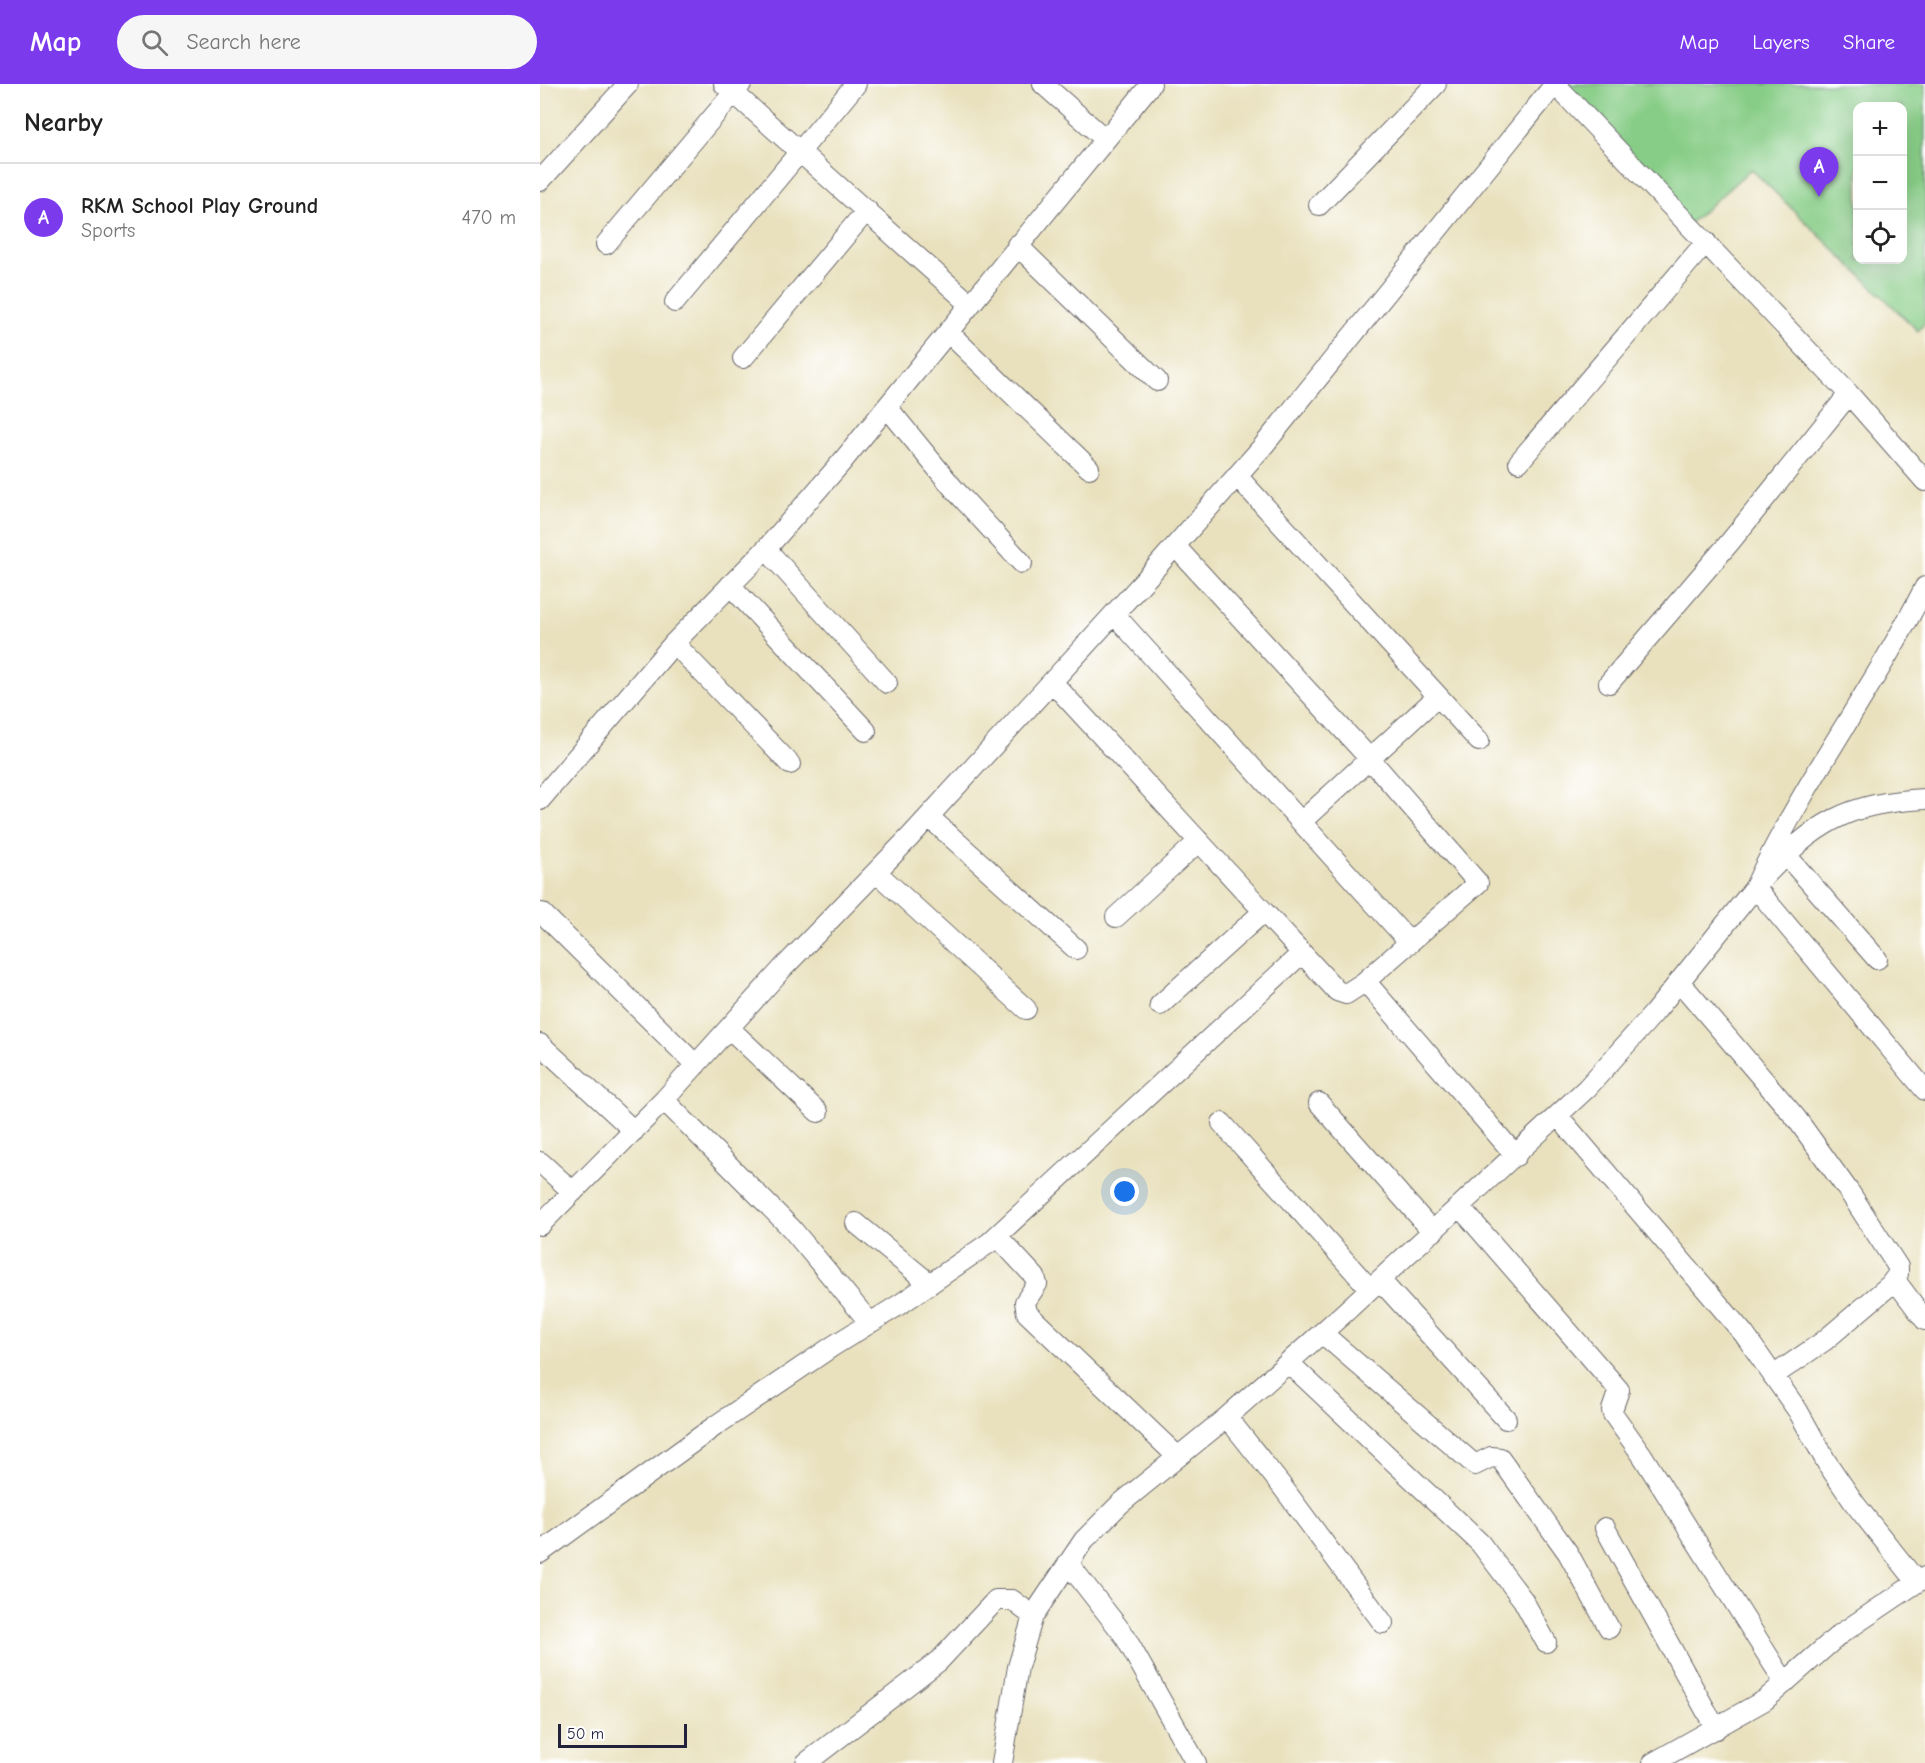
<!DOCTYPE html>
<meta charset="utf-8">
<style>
body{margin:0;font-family:"Comic Neue",sans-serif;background:#f6f6f6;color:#222}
.controls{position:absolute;right:18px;top:18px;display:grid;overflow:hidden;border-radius:12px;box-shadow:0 6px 24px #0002}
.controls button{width:54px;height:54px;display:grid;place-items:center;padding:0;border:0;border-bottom:2px solid #e0e0e0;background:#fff;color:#222;font:30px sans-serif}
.scale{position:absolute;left:18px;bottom:15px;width:129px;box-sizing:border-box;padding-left:6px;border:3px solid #22223b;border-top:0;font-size:16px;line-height:21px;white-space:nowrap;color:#22223b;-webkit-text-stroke:4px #fff;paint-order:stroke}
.you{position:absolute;left:585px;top:1108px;width:21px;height:21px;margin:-15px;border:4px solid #fff;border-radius:50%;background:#1a73e8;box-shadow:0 0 0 9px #1a73e833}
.badge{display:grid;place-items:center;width:39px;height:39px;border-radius:50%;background:#7c3aed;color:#fff;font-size:20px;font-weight:700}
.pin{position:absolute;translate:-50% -50px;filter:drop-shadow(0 2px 3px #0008)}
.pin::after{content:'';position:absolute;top:32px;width:21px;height:18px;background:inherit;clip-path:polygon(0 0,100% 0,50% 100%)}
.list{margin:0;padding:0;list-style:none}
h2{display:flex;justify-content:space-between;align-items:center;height:78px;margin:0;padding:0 24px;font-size:26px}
h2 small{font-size:20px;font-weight:400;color:#767676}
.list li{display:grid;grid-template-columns:39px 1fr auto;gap:18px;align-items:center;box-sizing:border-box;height:108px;padding:0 24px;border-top:2px solid #e0e0e0}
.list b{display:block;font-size:22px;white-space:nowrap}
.list p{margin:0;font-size:20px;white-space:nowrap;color:#767676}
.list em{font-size:20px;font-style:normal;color:#767676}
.icon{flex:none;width:33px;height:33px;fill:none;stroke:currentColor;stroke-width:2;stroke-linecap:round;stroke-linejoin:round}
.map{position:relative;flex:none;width:1385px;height:1679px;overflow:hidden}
header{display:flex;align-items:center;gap:36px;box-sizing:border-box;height:84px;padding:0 30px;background:#7c3aed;color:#fff}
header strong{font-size:28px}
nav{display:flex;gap:33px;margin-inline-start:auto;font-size:21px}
.search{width:420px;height:54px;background:#f6f6f6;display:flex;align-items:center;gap:15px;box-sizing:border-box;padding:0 21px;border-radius:33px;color:#767676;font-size:22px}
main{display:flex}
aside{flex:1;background:#fff}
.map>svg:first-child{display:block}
.green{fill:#88cd87;stroke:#557861;stroke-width:1.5;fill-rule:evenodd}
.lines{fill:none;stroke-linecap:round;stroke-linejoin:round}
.minor-casing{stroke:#686569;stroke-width:22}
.minor{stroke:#fff;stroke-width:20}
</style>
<header>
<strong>Map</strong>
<div class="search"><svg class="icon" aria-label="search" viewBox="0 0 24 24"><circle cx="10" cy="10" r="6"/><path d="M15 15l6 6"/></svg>Search here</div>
<nav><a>Map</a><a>Layers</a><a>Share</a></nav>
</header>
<main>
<aside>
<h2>Nearby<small></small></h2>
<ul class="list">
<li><span class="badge">A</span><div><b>RKM School Play Ground</b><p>Sports</p></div><em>470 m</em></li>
</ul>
</aside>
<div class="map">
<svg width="1385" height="1679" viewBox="0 0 1385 1679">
<rect width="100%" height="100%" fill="#fff"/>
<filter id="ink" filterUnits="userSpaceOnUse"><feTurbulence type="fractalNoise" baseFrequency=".0167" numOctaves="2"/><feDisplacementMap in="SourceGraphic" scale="12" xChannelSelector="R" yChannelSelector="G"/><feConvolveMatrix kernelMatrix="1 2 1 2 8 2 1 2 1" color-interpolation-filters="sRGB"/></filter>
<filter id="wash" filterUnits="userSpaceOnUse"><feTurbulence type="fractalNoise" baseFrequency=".008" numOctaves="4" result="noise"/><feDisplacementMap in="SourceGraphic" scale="24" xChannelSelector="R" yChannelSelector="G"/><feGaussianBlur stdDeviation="1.35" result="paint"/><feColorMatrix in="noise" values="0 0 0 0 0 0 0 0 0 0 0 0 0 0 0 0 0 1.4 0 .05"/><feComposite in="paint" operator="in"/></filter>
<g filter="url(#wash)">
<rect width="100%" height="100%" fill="#e9e1be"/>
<path class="green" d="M1023,0H1385V239L1378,247L1211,85L1148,141ZM1318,22H1362V176H1318Z"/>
</g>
<g filter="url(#ink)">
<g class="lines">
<defs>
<path id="minor" d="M184,0L430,220
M503,0L565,55
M1015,0L1309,310L1385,397
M0,97L88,0
M779,121L896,0
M66,160L201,0
M477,161L617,297
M135,218L316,0
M408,248L549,384
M203,274L327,126
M347,323L414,405L482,479
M979,378L1166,158
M697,392L939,657
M635,462L830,675L938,799L823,899
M226,465L347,599
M190,501L326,647
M1385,503C1333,606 1263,698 1215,803L1385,1006
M574,530L870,859
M134,559L250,680
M512,598L797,907L806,910L823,899L832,905L976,1072
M1069,599L1190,458L1309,310
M0,716L134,559L226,465L301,379L611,0
M389,733L536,865
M761,738L898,612
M1246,771L1337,875
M336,788L486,925
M2,829L156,981
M576,833L659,757
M1139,897L1256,1034L1310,1109L1358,1183V1190L1350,1201L1284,1257L1233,1292
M620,921L723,828
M189,944L278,1028
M0,960L94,1047
M124,1016L251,1144L330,1239
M779,1019L893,1148
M1018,1032L1204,1250L1258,1327L1287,1379L1315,1420L1377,1498
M682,1039L830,1205
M0,1078L33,1108
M920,1123L1079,1306L1072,1326L1073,1330L1102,1371L1245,1599
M316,1139L390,1200
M0,1141L124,1016L242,885L369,754L605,496L724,361L1015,0
M457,1152L495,1193L497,1200L485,1218L487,1229L638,1373
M840,1196L966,1335
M1355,1196L1385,1236
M782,1249L935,1381L951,1373L960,1374L1028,1469L1069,1544
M748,1278L940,1459L983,1516L1006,1558
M687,1333L741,1401L843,1539
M1065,1444L1176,1645
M0,1469L175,1342L293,1262L362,1219L449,1159L761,870
M528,1479L584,1551L656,1679
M266,1679L399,1577L456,1516H472L493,1532
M462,1679L478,1583L493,1532L544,1456L580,1420L687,1333L803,1230L1047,1004L1114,929L1221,796C1275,739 1306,719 1385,715
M1113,1679L1225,1616L1299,1551L1385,1493"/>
</defs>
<use href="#minor" class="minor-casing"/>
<use href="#minor" class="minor"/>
</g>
</g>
</svg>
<div class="controls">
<button>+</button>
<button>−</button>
<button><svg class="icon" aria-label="locate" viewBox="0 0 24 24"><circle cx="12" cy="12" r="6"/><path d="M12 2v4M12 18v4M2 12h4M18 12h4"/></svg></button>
</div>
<div class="scale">50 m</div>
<div class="you"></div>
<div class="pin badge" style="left:1279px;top:113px">A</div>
</div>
</main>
